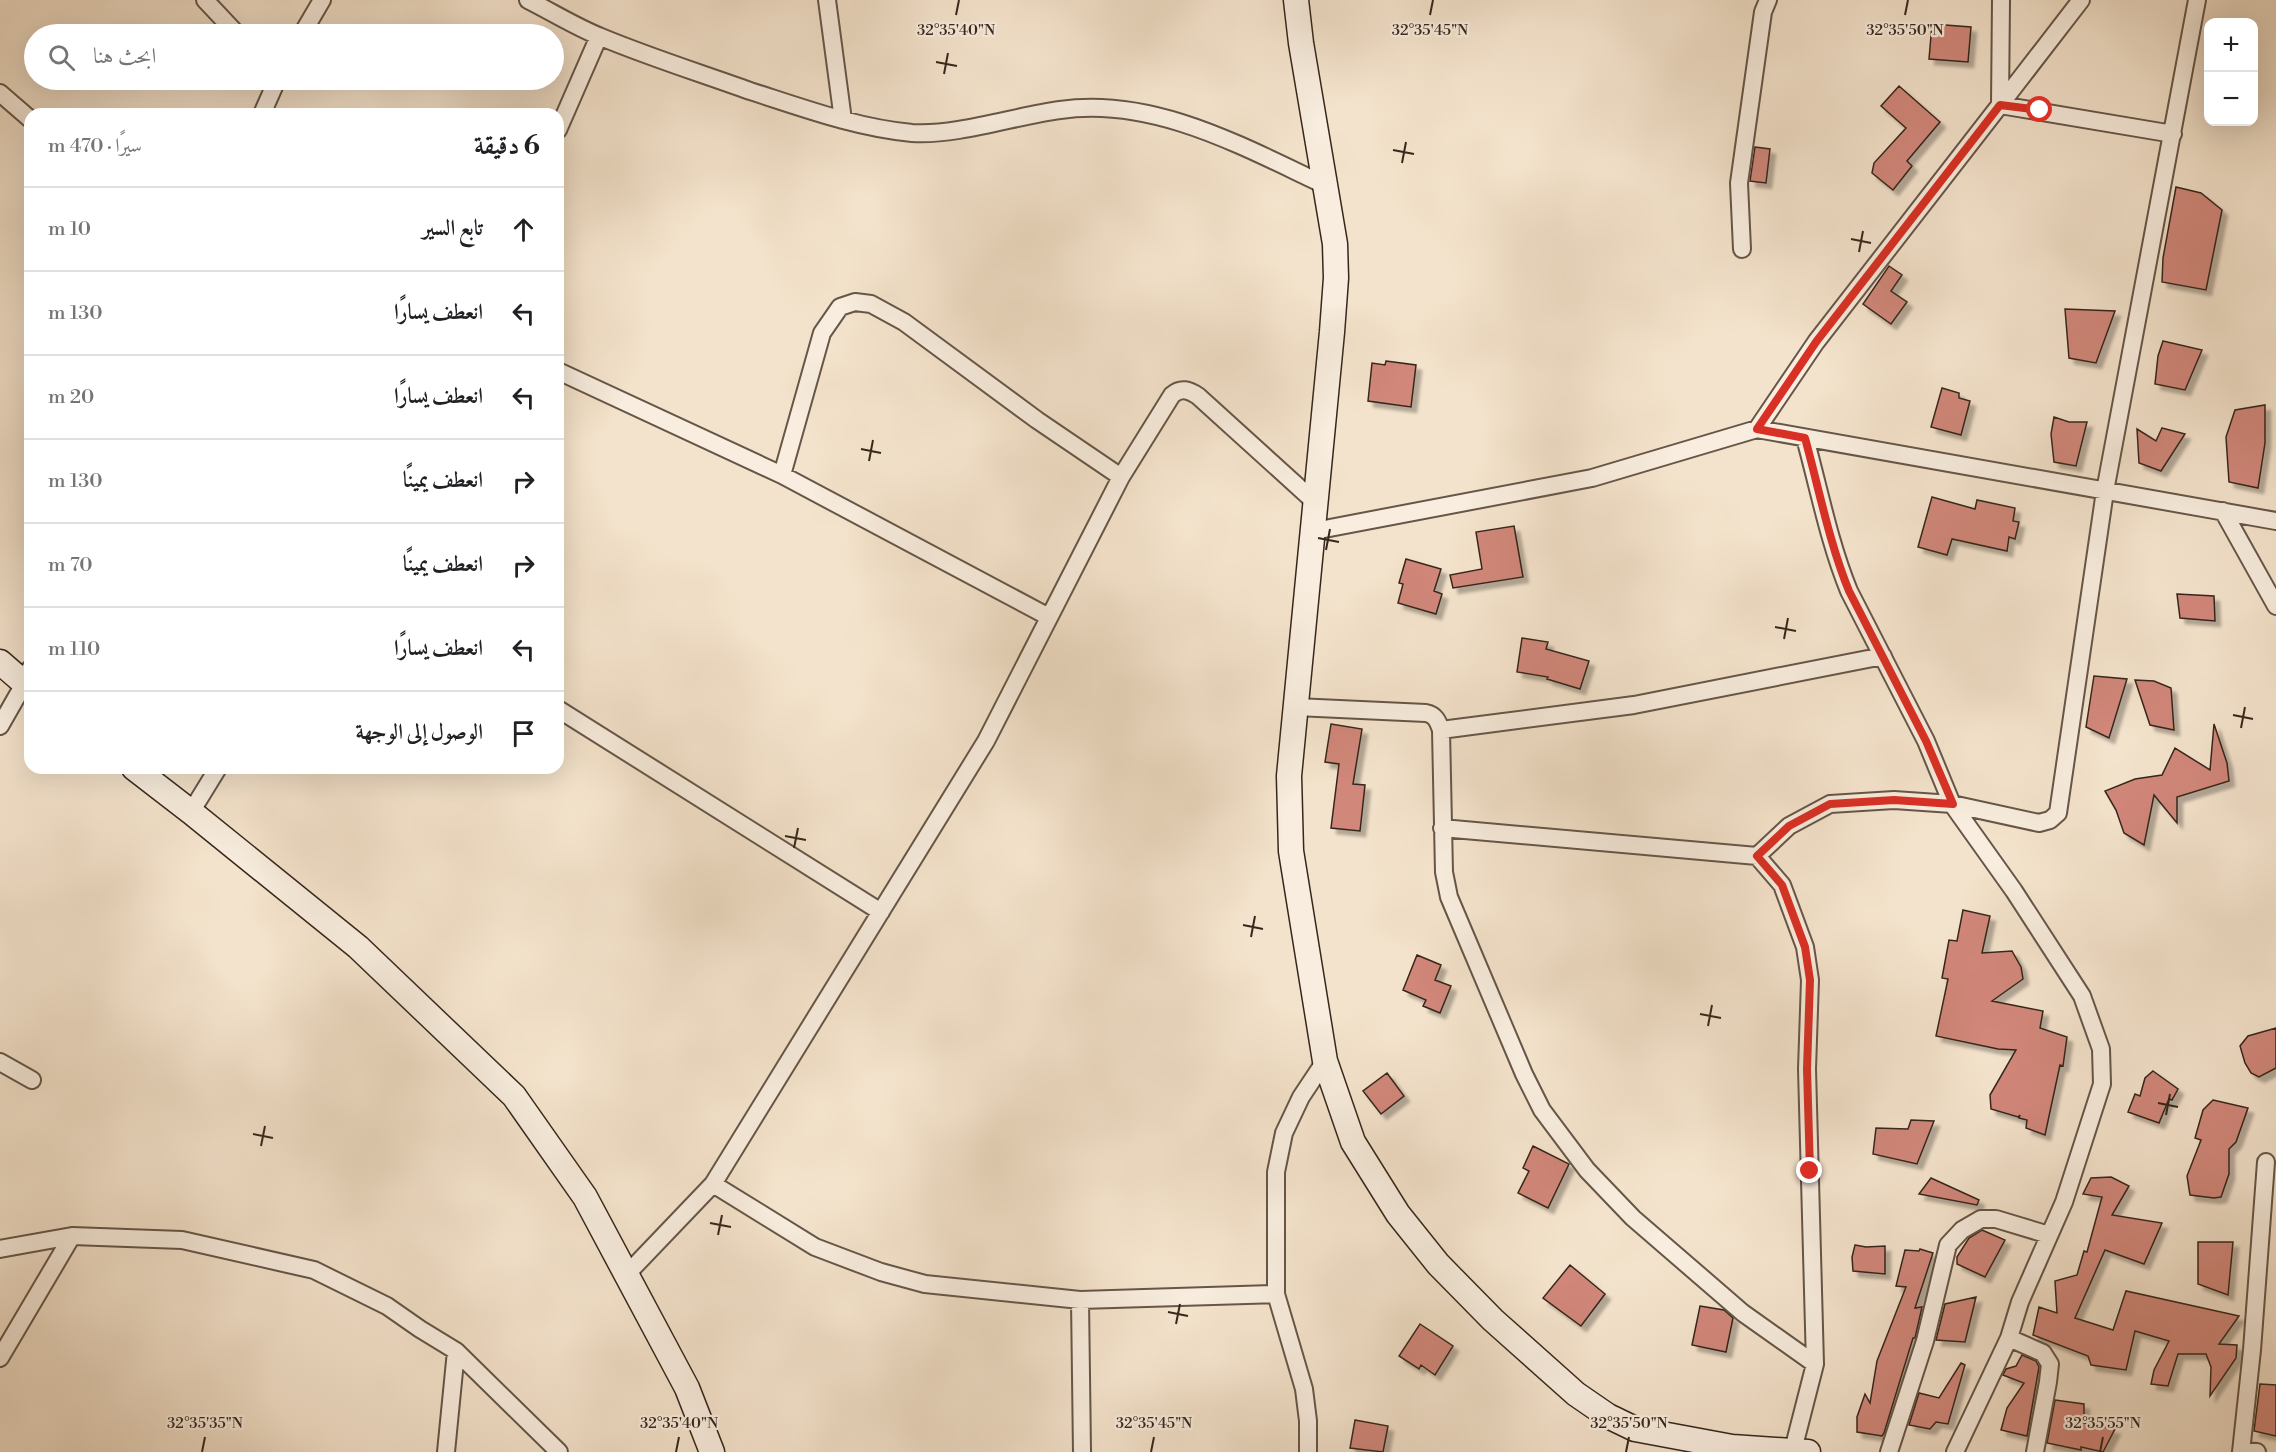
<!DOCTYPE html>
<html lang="ar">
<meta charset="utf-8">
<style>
body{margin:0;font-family:"Libre Bodoni",Amiri,serif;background:#f2f2f2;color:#202124;direction:rtl}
.controls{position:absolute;right:18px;top:18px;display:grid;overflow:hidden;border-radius:12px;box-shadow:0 6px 24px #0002}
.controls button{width:54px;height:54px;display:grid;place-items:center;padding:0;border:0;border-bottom:2px solid #e0e0e0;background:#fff;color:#202124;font:30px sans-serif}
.stop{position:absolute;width:18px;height:18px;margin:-14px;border:4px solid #d93025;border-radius:50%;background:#fff}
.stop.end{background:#d93025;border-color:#fff;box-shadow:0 2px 6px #0008}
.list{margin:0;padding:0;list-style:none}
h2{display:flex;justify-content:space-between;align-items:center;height:78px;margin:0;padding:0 24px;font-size:26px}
h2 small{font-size:20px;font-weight:400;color:#757577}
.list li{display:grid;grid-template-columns:39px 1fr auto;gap:18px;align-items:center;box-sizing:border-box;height:84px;padding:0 24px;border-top:2px solid #e0e0e0}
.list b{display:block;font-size:22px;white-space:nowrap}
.list em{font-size:20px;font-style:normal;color:#757577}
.icon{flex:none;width:33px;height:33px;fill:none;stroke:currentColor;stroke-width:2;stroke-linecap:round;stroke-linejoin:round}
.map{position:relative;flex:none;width:2276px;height:1452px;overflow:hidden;direction:ltr}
.search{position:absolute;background:#fff;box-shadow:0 6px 24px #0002;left:24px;top:24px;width:540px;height:66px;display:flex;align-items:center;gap:15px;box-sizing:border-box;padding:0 21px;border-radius:33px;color:#757577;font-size:22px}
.panel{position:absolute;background:#fff;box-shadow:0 6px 24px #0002;left:24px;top:108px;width:540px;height:666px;border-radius:18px;direction:rtl}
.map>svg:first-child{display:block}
.building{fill:#d1877a;stroke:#36271c;stroke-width:1.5;filter:url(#shadow)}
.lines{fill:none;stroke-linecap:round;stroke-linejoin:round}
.street-casing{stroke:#665648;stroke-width:20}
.secondary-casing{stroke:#36271c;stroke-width:27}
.street{stroke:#f8edde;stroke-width:16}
.secondary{stroke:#f8edde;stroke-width:24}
.route{stroke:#d93025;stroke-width:8}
.ticks{fill:none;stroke:#36271c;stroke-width:2}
.ticks-label{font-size:15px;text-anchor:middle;fill:#36271c;stroke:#f8edde;stroke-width:4.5;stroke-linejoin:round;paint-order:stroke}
</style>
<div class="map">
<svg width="2276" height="1452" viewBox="0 0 2276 1452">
<defs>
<filter id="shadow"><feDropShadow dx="5.5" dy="5.5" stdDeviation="1.5" flood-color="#0004"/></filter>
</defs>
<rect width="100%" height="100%" fill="#f4e3cc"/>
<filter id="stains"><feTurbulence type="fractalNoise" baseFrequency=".00333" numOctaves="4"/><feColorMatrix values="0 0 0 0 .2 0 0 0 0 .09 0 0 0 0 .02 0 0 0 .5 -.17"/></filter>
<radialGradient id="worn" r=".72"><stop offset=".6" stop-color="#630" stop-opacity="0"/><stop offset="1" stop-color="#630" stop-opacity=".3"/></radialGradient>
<path class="building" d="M1932,24L1971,27L1968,62L1929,59Z
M1899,86L1940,122L1907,161L1912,166L1893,190L1872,173L1874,163L1906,128L1881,106Z
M1755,147L1770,149L1766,183L1750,181Z
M2176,187L2201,193L2222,210L2206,290L2162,282L2163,258Z
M1889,266L1902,275L1891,291L1907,302L1891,324L1863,304Z
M2065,309L2115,311L2096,363L2069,358Z
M2163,341L2202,350L2185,390L2155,384L2158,356Z
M1386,361L1416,365L1411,407L1368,401L1372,363L1385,365Z
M1942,388L1959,393V398L1970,401L1961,435L1931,427Z
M2265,405V443L2258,488L2229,482L2226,437L2235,410Z
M2054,417L2069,422H2087L2076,466L2054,462L2051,434Z
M2162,428L2185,434L2161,471L2139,463L2137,429L2156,441Z
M1932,497L1975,509L1977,500L2015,508L2013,521L2019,522L2015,539L2009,537L2007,551L1952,539L1947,555L1918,547Z
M1514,526L1523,577L1453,588L1450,575L1482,569L1476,532Z
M1406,559L1441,569L1434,591L1442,594L1436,614L1398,603L1403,584L1399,583Z
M2177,594L2214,596L2215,621L2180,618Z
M1522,638L1548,642L1546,649L1589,661L1580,689L1547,679L1548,677L1517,672Z
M2094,676L2127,679L2109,738L2086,727Z
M2135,680L2154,681L2171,688L2174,730L2150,725Z
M1331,724L1362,729L1353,784L1365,785L1360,831L1331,828L1339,764L1325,762Z
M2214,724L2227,763L2229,781L2177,797V823L2154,795L2144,845L2124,833L2116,810L2105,791L2135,779L2162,775L2175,748L2210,770Z
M1963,910L1990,916L1982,953L2012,951L2021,967L2023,979L1992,1001L2043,1011L2040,1028L2067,1037L2063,1066L2060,1065L2045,1135L2026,1128L2027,1120L2019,1118L2020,1115L2018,1117L1991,1109L1990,1095L2016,1050L1998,1049L1936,1036L1948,979L1942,978L1949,940L1957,941Z
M1417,955L1441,965L1435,980L1451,986L1440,1013L1423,1006L1426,1000L1403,990Z
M2276,1028V1068L2259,1077L2251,1073L2245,1063L2240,1046L2248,1036Z
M2153,1071L2178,1089L2172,1100L2169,1099L2159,1123L2128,1112L2135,1094L2140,1096L2145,1078Z
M1387,1073L1404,1096L1381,1114L1363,1091Z
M2213,1100L2248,1108L2236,1142L2229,1149V1174L2221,1197L2214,1198L2190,1195L2187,1176L2201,1140L2195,1138L2203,1110Z
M1911,1120L1934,1121L1917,1164L1873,1154L1876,1128L1908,1129Z
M1533,1146L1569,1164L1548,1208L1518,1193L1529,1171L1523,1168Z
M2111,1177L2129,1186L2112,1215L2162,1223L2144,1264L2105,1250L2075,1318L2113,1330L2126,1291L2239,1316L2219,1344L2237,1345L2236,1358L2210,1396L2211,1367L2206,1354H2178L2168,1386L2151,1384L2154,1370L2169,1341L2135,1331L2126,1370L2091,1365L2088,1356L2033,1335L2039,1307L2057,1313L2055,1281L2077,1275L2084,1251L2087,1252L2102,1197L2083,1194L2091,1178Z
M1931,1178L1979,1200L1977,1205L1919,1194Z
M1982,1230L2005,1240L1985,1277L1957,1264V1257L1969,1238Z
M2198,1242H2233L2228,1295L2198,1284Z
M1855,1245L1866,1247L1885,1246V1274L1853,1271L1852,1257Z
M1920,1249L1933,1253L1915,1308L1922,1307L1915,1338H1913L1884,1433L1882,1436L1857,1432V1417L1865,1394L1870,1403L1877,1361L1906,1287L1896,1286L1905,1250L1919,1251Z
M1570,1265L1605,1294L1581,1326L1543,1298Z
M1976,1297L1965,1342L1936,1340L1945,1304Z
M1700,1306L1724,1310L1733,1318L1726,1352L1692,1345Z
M1420,1324L1453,1346L1435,1375L1421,1365L1419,1369L1399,1356Z
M2022,1355L2036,1361L2039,1367L2027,1436L2001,1430L2007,1408L2024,1383L2003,1375L2006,1369L2016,1366Z
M1961,1363L1965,1365L1948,1424L1936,1422L1930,1429L1909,1425L1919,1393L1939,1398Z
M2260,1384L2276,1385V1436L2254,1431Z
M2055,1400L2084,1404V1423L2115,1429L2103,1452L2081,1447V1450L2047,1443Z
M1355,1420L1388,1426L1383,1452L1350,1448Z"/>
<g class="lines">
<defs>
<path id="street" d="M205,0L237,34
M528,0C552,12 576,27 601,37C649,57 700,73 750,91C803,108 857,128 912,133C957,136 1015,116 1060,110C1154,96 1245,148 1327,186
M827,0L843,120
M2001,0L2000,105L2081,0
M302,34L322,0
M0,93L30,119
M262,114L277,80
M558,130L599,36
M1742,249L1739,183L1763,12L1768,0
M558,371L782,475L1049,617
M1757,429L1816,342L2000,105L2173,134
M1805,438C1819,489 1829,542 1849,591L1926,741L1952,804L2014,891L2082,996L2101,1049L2102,1084L2064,1202L2020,1302L2009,1338L1955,1452
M782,475L822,333L840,307L855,302L871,304L904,322L1037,420L1121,477
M2223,511L2276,606
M1314,531L1592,478L1757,429L2276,521
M1296,707L1426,713C1436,715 1438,722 1441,730L1444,872L1449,897L1524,1074L1542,1110L1587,1170L1633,1218L1743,1313L1815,1364
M558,709L881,912
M0,726L24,684L30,669
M1441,730L1634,705L1883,656
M191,812L218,768
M1442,828L1757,856L1789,826L1830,804L1894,800L1952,804L2039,823L2050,820L2058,813L2105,491L2197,0
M1757,856L1782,885L1805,947L1810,980L1807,1069L1815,1364L1793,1450
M0,1062L32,1080
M713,1184L815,1247L881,1272L925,1284L1080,1300L1276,1294
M0,1249L72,1236L182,1240L314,1270L387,1306L420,1329L456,1351L559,1452
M627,1274L713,1184L986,741L1121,477L1172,395C1181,387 1189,390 1198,396L1316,503
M1080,1300L1082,1452
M2009,1338L2043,1353L2050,1364L2048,1382L2035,1452
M0,1358L72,1236
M2241,1451L2257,1452
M446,1452L456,1351
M1308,1452V1421L1304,1389L1276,1294V1172L1284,1133L1301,1097L1325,1061
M1889,1452L1925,1341L1948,1245L1962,1230L1981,1219H1996L2049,1235
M2241,1452L2252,1350L2266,1162"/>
<path id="secondary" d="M1296,0L1301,43L1335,244L1336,278L1332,332L1289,776L1291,851L1325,1061L1353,1142L1398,1214L1438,1264L1493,1320L1576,1394L1608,1416L1635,1429L1732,1447L1808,1452
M0,662L30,688
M134,768L191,812L358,947L514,1096L585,1197L687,1388L712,1452"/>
</defs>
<use href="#street" class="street-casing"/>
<use href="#secondary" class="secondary-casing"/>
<use href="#street" class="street"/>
<use href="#secondary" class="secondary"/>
</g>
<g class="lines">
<path class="route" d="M1810,1171L1807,1069L1810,980L1805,947L1782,885L1757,856L1789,826L1830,804L1894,800L1953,804L1926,741L1849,591C1829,542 1819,489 1805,438L1757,429L1816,342L2000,105L2040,110"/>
</g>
<path class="ticks" d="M956,15L959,0M1430,15L1433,0M1905,15L1908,0M936,62L957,66M944,74L948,53M1393,150L1414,154M1402,163L1406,142M1851,239L1871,243M1859,252L1863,231M861,449L881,453M869,461L873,440M1318,538L1339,542M1326,550L1330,529M1775,627L1796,631M1784,639L1788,618M2233,715L2253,719M2241,728L2245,707M785,836L806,840M794,848L798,828M1243,925L1263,929M1251,937L1255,916M1700,1014L1721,1018M1708,1026L1712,1005M2158,1103L2178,1107M2166,1115L2170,1094M253,1134L273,1138M261,1146L265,1126M710,1223L731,1227M718,1235L722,1215M1168,1312L1188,1316M1176,1324L1180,1304M202,1452L205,1437M676,1452L679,1437M1151,1452L1154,1437M1626,1452L1629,1437M2100,1452L2103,1437"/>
<g class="ticks-label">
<text x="956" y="35">32°35'40"N</text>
<text x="1430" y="35">32°35'45"N</text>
<text x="1905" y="35">32°35'50"N</text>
<text x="205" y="1428">32°35'35"N</text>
<text x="679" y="1428">32°35'40"N</text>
<text x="1154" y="1428">32°35'45"N</text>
<text x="1629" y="1428">32°35'50"N</text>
<text x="2103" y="1428">32°35'55"N</text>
</g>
<rect width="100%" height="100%" filter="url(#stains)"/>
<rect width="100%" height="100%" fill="url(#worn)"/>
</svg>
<div class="controls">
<button>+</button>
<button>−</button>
</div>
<div class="stop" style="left:2040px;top:110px"></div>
<div class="stop end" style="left:1810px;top:1171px"></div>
<div class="search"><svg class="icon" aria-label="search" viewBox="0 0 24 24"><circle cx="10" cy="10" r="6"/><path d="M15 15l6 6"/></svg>ابحث هنا</div>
<section class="panel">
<h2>6 دقيقة<small>سيرًا · 470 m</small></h2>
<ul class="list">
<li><svg class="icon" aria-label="ahead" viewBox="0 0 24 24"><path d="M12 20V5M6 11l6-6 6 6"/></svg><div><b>تابع السير</b></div><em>10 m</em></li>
<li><svg class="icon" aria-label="left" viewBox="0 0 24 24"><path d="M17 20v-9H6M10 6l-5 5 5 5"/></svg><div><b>انعطف يسارًا</b></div><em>130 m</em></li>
<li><svg class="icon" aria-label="left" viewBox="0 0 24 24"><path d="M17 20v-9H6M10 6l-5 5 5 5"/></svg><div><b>انعطف يسارًا</b></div><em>20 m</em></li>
<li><svg class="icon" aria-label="right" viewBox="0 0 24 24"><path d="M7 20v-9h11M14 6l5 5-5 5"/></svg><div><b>انعطف يمينًا</b></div><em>130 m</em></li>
<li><svg class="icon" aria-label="right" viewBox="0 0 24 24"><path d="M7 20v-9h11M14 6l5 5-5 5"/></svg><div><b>انعطف يمينًا</b></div><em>70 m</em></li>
<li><svg class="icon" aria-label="left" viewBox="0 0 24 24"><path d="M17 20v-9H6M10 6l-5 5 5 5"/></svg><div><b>انعطف يسارًا</b></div><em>110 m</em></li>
<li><svg class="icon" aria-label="arrive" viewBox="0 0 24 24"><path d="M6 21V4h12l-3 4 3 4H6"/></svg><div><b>الوصول إلى الوجهة</b></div></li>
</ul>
</section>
</div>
